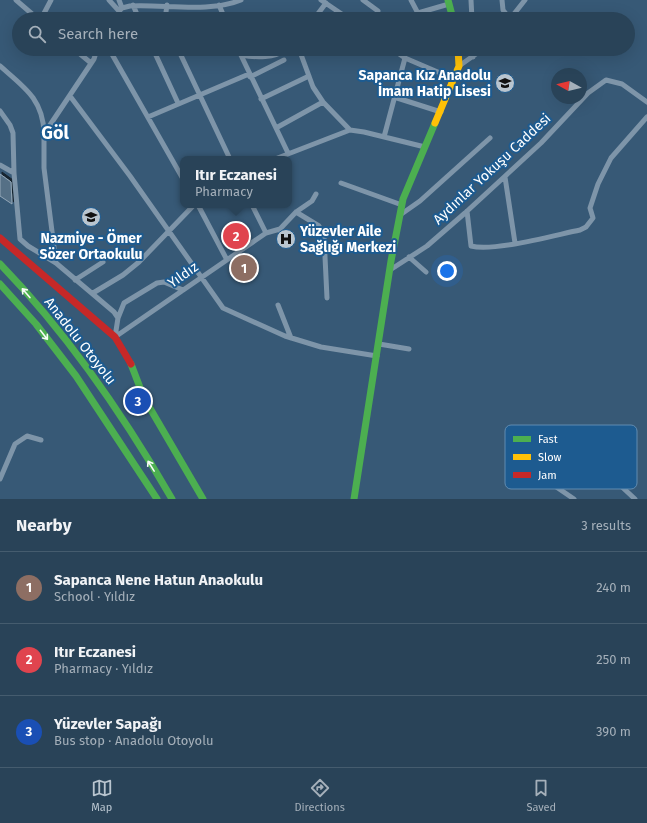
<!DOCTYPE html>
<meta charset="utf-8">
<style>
body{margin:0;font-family:"Fira Sans",sans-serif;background:#314a5e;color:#f1f3f6}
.compass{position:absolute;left:551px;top:68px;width:36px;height:36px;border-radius:50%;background:#294358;box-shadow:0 4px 16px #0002;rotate:278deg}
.you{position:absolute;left:447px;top:271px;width:14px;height:14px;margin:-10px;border:3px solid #fff;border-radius:50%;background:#1a73e8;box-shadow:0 0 0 6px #1a73e833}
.badge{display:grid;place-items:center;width:26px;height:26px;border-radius:50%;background:#b9c5cf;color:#fff;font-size:13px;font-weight:700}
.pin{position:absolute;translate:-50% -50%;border:2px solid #fff;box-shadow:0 1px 4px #0006}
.popup{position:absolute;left:180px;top:156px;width:112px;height:52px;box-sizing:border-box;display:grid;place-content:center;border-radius:8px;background:#294358;filter:drop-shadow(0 1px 3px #0005);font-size:13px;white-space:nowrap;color:#a5b0ba}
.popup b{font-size:15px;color:#f1f3f6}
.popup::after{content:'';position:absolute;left:50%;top:100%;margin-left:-8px;border:8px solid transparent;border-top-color:#294358}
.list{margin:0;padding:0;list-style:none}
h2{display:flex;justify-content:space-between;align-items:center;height:52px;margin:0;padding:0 16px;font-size:17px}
h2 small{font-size:13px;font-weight:400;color:#a5b0ba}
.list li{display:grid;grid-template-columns:26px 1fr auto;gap:12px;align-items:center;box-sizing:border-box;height:72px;padding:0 16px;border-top:1px solid #455c6e}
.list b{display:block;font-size:15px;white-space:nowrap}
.list p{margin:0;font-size:13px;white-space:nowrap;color:#a5b0ba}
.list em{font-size:13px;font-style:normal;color:#a5b0ba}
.icon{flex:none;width:22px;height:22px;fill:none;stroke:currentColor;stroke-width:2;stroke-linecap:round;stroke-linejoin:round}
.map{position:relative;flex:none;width:647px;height:499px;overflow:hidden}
.search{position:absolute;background:#294358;box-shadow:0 4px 16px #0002;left:12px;right:12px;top:12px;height:44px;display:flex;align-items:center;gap:10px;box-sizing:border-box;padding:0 14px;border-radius:22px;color:#a5b0ba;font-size:15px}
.sheet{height:268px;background:#294358}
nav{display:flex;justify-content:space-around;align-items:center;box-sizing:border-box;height:56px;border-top:1px solid #455c6e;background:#294358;font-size:11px;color:#a5b0ba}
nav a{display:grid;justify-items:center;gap:2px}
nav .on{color:#b9c5cf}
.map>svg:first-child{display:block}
.building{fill:#557086;stroke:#93a7b7;filter:url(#shadow)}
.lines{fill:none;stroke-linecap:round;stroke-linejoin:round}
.street{stroke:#7e95a9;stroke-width:5}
.fast{stroke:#4caf50;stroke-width:7}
.slow{stroke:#ffc107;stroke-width:7}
.jam{stroke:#c62828;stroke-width:7}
.oneway{stroke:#f6fbf6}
.labels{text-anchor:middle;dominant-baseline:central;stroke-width:4;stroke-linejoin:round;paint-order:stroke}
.poi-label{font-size:14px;font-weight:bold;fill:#fff;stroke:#1d5b90;text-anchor:end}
.street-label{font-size:14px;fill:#fff;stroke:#1d5b90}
.district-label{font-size:18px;font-weight:bold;fill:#fff;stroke:#1d5b90}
.key{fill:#1d5b90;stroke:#618cb1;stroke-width:1}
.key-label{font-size:11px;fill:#fff}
</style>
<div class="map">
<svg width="647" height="499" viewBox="0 0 647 499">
<defs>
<filter id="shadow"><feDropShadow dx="2" dy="-2" stdDeviation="0" flood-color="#0009"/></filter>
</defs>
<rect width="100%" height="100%" fill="#375976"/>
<path class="building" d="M0,174L11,182L12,204L0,196Z"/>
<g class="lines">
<path class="street" d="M16,0L38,19
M109,0L119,11
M119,0L122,8
M321,0L349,19
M363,0L378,11L373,19
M411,0L421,19
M471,0L472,19
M502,0L503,10L510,19
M133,5L139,19
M219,5L225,19
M418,13L449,4
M284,17L286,19
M41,19L51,0
M112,19L122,8L130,6C163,4 210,13 241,0
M165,19L167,5
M253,19L257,18
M314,19L326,3
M510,19L525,0
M74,49L91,63
M109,49L183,179
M153,49L178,103
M178,49L230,159
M238,49L288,153
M299,49L313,87L323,102L350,130
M472,49L473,57
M354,50V49
M241,55C258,58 273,58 288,49
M405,58L454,79
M0,66C24,87 43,99 44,133
M459,66L483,49
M250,77L284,60
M70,96L130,176L223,308L285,336L321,347L377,356
M394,97L441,112
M261,99L309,76
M0,111L10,125L13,133L14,173L20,239L28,246L56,263L114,312L118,318L115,337
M148,117L249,74
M276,128L323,102
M384,137L405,58L392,49
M275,159L350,130L364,132L425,147
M0,165L14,173
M505,177L515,243
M341,183L402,205
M198,205L227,260
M252,205L266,233
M467,211L471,246C494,252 555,235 580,230L586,227L593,218L590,208L598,184L611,158L647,117
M296,212L319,226L324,236L327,298
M400,215L420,201L490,138
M409,257L426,272
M56,263L44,168V134L94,59L97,49
M390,270L427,246L465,213L541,143L588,93L606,80L622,84L647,102
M75,280L103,262
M93,293L123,275L139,262L194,205
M278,305L291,338
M118,318L124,303L157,283L164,282L183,290
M115,337L266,233L280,229L296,212L312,201L316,194
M379,344L409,349
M530,469L574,499
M607,473L635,499
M0,479L15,444L27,436L41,440"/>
<path class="fast" d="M448,0L453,19
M0,264C67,333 124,416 172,499
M0,284L36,324L76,376L157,499
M131,364L144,398L203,499
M354,499L391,261L403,199L435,123"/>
<path class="slow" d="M435,123L459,66L458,49"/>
<path class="jam" d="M0,238L115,337L131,364"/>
</g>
<defs><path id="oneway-shaft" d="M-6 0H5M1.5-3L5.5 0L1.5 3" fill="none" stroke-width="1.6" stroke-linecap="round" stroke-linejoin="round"/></defs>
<g class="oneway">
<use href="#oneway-shaft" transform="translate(26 293) rotate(-131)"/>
<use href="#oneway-shaft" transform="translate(44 335) rotate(52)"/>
<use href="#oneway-shaft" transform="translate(151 466) rotate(-122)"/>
</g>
<defs>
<symbol id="school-disc" viewBox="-11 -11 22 22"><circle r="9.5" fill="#b9c5cf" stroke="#1d5b90"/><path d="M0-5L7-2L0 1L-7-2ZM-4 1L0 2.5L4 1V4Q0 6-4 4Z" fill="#111"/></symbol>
<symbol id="hospital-disc" viewBox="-11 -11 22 22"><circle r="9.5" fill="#b9c5cf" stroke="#1d5b90"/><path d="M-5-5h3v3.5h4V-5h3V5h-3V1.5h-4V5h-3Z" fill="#111"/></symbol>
</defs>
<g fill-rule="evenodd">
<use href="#school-disc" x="494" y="72" width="22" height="22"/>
<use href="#school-disc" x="80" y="206" width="22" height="22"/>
<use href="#hospital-disc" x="275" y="228" width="22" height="22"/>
</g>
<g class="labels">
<g class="poi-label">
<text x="491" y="75">Sapanca Kız Anadolu<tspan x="491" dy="16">İmam Hatip Lisesi</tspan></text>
<text x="300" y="231" text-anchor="start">Yüzevler Aile<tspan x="300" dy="16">Sağlığı Merkezi</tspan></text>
<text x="91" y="238" text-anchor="middle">Nazmiye - Ömer<tspan x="91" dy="16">Sözer Ortaokulu</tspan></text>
</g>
<g class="street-label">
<text transform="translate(492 169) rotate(-43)">Aydınlar Yokuşu Caddesi</text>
<text transform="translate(183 275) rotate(-35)">Yıldız</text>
<text transform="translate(80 341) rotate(52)">Anadolu Otoyolu</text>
</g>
<g class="district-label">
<text x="55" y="133">Göl</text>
</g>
</g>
<rect x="505" y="425" width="132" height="64" rx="6" class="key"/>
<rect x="513" y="436" width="18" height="6" fill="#4caf50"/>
<rect x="513" y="454" width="18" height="6" fill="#ffc107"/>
<rect x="513" y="472" width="18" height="6" fill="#c62828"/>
<g class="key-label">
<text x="538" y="443">Fast</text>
<text x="538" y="461">Slow</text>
<text x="538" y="479">Jam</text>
</g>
</svg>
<svg class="compass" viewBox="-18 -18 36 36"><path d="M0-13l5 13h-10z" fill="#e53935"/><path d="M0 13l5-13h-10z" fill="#a5b0ba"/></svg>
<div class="you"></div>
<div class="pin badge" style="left:244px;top:268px;background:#8d6e63">1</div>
<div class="pin badge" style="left:236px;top:236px;background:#e0444e">2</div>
<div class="popup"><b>Itır Eczanesi</b>Pharmacy</div>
<div class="pin badge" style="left:138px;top:401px;background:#1a4fb4">3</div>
<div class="search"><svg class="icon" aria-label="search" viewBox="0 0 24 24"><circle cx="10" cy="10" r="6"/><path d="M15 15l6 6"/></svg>Search here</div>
</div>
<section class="sheet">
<h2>Nearby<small>3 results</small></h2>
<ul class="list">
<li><span class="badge" style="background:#8d6e63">1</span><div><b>Sapanca Nene Hatun Anaokulu</b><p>School · Yıldız</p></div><em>240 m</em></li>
<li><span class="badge" style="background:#e0444e">2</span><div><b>Itır Eczanesi</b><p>Pharmacy · Yıldız</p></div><em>250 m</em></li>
<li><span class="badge" style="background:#1a4fb4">3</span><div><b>Yüzevler Sapağı</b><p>Bus stop · Anadolu Otoyolu</p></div><em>390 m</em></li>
</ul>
</section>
<nav>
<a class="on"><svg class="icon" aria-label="map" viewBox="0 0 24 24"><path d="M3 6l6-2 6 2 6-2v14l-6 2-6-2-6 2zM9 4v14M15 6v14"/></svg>Map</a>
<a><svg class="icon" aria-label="directions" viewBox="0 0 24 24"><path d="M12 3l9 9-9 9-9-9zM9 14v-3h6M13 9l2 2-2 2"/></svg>Directions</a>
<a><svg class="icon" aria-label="saved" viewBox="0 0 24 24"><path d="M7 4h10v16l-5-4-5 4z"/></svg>Saved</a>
</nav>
